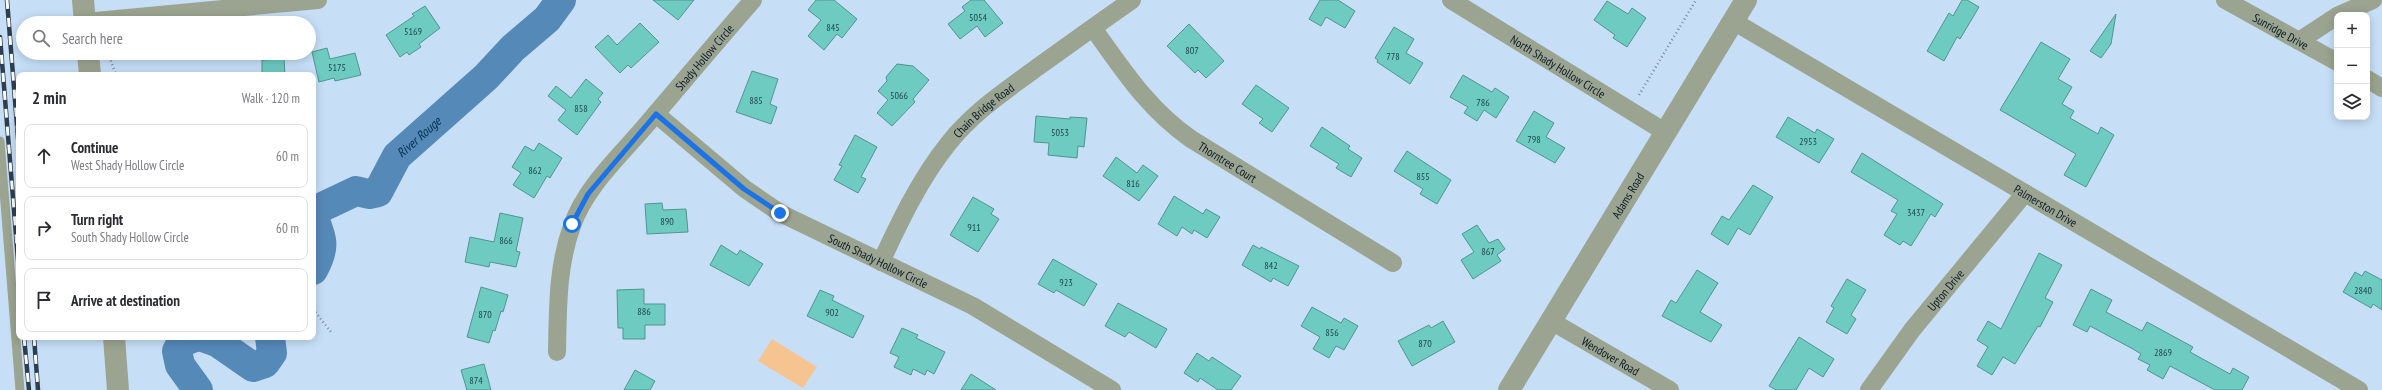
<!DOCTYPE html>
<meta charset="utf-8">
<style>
body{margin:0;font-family:"PT Sans Narrow",sans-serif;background:#f7f7f7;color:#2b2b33}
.controls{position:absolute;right:12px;top:12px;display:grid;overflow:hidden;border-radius:8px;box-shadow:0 2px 10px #0003}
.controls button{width:36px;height:36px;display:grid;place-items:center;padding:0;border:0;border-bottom:1px solid #e1e1e2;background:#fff;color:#2b2b33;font:20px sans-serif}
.stop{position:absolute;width:12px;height:12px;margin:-9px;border:3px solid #1a73e8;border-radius:50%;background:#fff}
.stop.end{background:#1a73e8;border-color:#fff;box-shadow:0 1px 4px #0008}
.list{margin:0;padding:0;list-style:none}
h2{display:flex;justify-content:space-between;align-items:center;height:52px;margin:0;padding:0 16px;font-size:17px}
h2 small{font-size:13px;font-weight:400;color:#7c7c81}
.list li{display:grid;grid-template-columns:26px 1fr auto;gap:12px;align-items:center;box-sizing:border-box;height:64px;margin:0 8px 8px;padding:0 8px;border:1px solid #e1e1e2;border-radius:8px}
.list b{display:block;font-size:15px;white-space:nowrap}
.list p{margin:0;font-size:13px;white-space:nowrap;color:#7c7c81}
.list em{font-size:13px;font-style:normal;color:#7c7c81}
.icon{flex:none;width:22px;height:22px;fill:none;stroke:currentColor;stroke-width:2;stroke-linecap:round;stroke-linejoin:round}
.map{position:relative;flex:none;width:2382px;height:390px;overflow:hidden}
.search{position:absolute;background:#fff;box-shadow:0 2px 10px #0003;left:16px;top:16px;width:300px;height:44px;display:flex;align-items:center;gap:10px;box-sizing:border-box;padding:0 14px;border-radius:22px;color:#7c7c81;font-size:15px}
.panel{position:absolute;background:#fff;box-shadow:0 2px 10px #0003;left:16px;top:72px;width:300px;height:268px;border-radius:8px}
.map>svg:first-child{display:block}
.green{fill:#f6c491}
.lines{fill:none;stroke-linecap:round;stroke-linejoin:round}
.river{stroke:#5589b8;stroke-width:30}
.building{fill:#6dcbc2;stroke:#51958e}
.path{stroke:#758a9e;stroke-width:2.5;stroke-dasharray:1 3;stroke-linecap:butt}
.service{stroke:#9ba490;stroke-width:9}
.minor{stroke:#9ba490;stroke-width:18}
.tertiary{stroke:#9ba490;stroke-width:22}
.rail-casing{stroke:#2d3f4f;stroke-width:4.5}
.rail{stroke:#fdfdfd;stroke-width:3;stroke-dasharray:9;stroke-linecap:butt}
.route{stroke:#1a73e8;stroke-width:5}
.labels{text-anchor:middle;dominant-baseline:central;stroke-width:4;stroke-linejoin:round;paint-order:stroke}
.number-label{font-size:10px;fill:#23464e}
.street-label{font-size:12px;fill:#0a1a28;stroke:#fdfdfd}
.water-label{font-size:13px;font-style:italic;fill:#062f4f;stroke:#fdfdfd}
</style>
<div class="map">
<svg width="2382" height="390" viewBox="0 0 2382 390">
<rect width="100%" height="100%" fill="#c6dff7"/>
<path class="green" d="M772,339L817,367L803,388L758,361Z"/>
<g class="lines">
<g class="river">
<path id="s1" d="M313,270C318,261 323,250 321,240C319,228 312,221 318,209L356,191L369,194L378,192L397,156L486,77L513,48L547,19L561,0"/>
<path d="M195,337L182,342L177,351L180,365L198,390"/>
<path d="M203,337L217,342L253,367L265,363L272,353L270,337"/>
</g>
</g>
<path class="building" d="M653,0H694L678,20Z
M816,0H834L857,19L842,38L837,34L824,50L808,36L821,20L808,10Z
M971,0H984L1003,23L985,37L977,26L960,39L948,24L965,11L962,7Z
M1320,0H1338L1355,11L1345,28L1326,17L1321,26L1309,19Z
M1962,0H1967L1979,7L1960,39L1957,37L1944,61L1927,51L1949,13L1953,16Z
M1607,1L1628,14L1632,8L1646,18L1627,47L1613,38L1615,35L1594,20Z
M425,6L440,28L419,44L421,47L409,55L407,52L400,57L386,35L414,16L412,14Z
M2116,14L2111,44L2101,58L2090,51Z
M640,23L659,42L631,68L628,65L620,73L595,47L608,35L617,45Z
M1189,24L1224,61L1206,78L1198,70L1195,73L1167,46Z
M1394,27L1414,39L1406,53L1423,63L1410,84L1377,62L1378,60L1375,58Z
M2041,42L2070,59L2058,79L2072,87L2062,104L2074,111L2070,118L2098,134L2101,127L2114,135L2086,187L2064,175L2076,154L2000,110Z
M327,48L330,59L355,53L361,75L335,81L334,78L319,82L312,52Z
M284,59L285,75H262V60Z
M897,64L913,66L929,80L913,99L915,102L892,126L877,113L888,100L878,91L887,81L886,77Z
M752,71L778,79L770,104L777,107L771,124L736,112Z
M1463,75L1492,92L1495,88L1509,97L1496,118L1484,110L1477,121L1464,113L1468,107L1450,97Z
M586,79L603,93L598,99L601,102L577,135L558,120L566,110L548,96L556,86L571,98Z
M1256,85L1289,108L1272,132L1259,123L1263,119L1242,104Z
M1534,111L1554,123L1546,137L1565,148L1555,163L1516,141Z
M1036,116L1070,119V117L1087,118L1084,147L1078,146L1077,158L1048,155L1049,143L1034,142Z
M1788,117L1815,133L1817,129L1834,139L1819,163L1776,137Z
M1322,127L1350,146L1348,149L1362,158L1351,177L1336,168L1339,164L1310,146Z
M855,135L877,147L861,177L866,179L858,193L834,180L842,166L839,165Z
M539,143L562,158L550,178L547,176L534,198L513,185L521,173L512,167L525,146L534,151Z
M1407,151L1451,180L1437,204L1420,194L1423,189L1394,171Z
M1862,153L1943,204L1935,217L1931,214L1911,246L1903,241L1900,245L1884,235L1897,214L1891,211L1898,200L1851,172Z
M1116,157L1137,173L1143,165L1158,176L1139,201L1103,176Z
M1753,185L1773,197L1750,235L1738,228L1728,245L1711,234L1722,216L1729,220Z
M1174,196L1203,214L1206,209L1220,217L1207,238L1194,230L1192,234L1182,227L1177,236L1158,224Z
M973,197L994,209L991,214L999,219L978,252L950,235Z
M662,203L663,210L686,209L688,232L647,234L645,204Z
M500,213L523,218L516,251L520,252L516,267L490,262L489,267L465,262L470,237L494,242Z
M1477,225L1489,243L1498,239L1505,249L1497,255L1501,261L1473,279L1461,260L1474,252L1462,234Z
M721,245L737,255L740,250L763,264L749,286L710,265Z
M1253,245L1260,249L1261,247L1299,266L1288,286L1273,278L1271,282L1242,265Z
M2039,253L2062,265L2045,298L2053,302L2040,327L2038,326L2015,364L2003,357L1992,375L1977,366L1988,347L1977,340L1988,321L2001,329Z
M1053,259L1097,284L1084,306L1056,290L1054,293L1038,284Z
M1697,270L1718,283L1700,312L1722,325L1711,342L1662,316L1671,300L1676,303Z
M2365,271L2382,280V310L2373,304L2371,308L2343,292L2355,272L2362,276Z
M1847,279L1866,290L1851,315L1856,319L1847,334L1826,322L1834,308L1831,306Z
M481,287L508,295L503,312L501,311L495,331L493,330L489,343L467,337Z
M644,289V304H665V325H645V339H623V328H618L617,290Z
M2091,289L2112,300L2106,312L2142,331L2147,322L2193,347L2190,352L2230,374L2233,368L2249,377L2242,390H2215L2170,366L2163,379L2147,370L2150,365L2138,359L2141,354L2133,349L2090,326L2087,332L2073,325Z
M820,290L834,296L832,300L864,316L853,338L807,316Z
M1118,303L1167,329L1156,348L1129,332L1125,337L1105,326Z
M1312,307L1341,323L1344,318L1358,326L1344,350L1336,346L1329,358L1313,349L1320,337L1301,326Z
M1443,321L1455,342L1412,366L1398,341L1429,325L1431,328Z
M902,328L918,335L916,338L945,352L934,374L927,370L925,375L913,369L911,375L894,367L899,357L890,353Z
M1799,337L1834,359L1823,377L1809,368L1796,390H1776L1769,386Z
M1197,353L1209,361L1212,357L1241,376L1231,390H1218L1200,378L1198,382L1184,373Z
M484,364L491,390H467L461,370Z
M635,370L655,381L650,390H624Z
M971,374L996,390H961Z"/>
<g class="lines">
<path class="path" d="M108,53L116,75
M1639,95L1696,0
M313,309L331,332"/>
<path class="service" d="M0,141L20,390"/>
<g class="minor">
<path id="s2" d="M1451,0L1665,132"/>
<path id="s3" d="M2225,0L2337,62"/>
<path d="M2339,15L2373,0"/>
<path id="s4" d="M1733,21L2359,390"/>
<path d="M85,22L318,0"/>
<path id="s5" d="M1093,28C1123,70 1148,109 1191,139L1393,263"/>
<path d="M2299,41L2337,16"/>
<path d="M2367,79L2382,88"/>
<path id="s6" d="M656,114L745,189L780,213L973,306L1112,390"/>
<path id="s7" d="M881,262C900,221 920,179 948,144C972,113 1004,92 1035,69C1067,46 1099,23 1132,0"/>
<path id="s8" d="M1551,321L1670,390"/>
<path id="s9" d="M557,352C558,309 557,267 572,226C585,187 621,155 647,124C682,83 717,41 753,0"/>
<path id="s10" d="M1869,390L1912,330L2025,193"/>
</g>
<g class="tertiary">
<path d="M83,0L85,23"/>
<path d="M88,53L90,75"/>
<path d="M114,337L118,390"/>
<path id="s11" d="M1509,390L1746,0"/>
</g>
<defs>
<path id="rail" d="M7,0L19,150
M0,37L19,272
M24,337L29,390
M34,337L38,390"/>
</defs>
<use href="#rail" class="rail-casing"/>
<use href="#rail" class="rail"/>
</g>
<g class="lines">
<path class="route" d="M572,224L588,194L656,114L744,189L780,213"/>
</g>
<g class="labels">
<g class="number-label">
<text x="978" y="17">5054</text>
<text x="833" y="27">845</text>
<text x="413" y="31">5169</text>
<text x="1192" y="50">807</text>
<text x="1393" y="56">778</text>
<text x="337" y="67">5175</text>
<text x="899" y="95">5066</text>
<text x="756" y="100">885</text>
<text x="1483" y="102">786</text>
<text x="581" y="108">858</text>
<text x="1060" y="132">5053</text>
<text x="1534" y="139">798</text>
<text x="1808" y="141">2953</text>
<text x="535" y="170">862</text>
<text x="1423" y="176">855</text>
<text x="1133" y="183">816</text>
<text x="1916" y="212">3437</text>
<text x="667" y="221">890</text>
<text x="974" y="227">911</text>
<text x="506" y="240">866</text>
<text x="1488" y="251">867</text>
<text x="1271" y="265">842</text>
<text x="1066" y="282">923</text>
<text x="2363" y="290">2840</text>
<text x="644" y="311">886</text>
<text x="832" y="312">902</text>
<text x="485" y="314">870</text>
<text x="1332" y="332">856</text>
<text x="1425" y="343">870</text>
<text x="2163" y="352">2869</text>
<text x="476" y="380">874</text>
</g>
<g class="street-label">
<text stroke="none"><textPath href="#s3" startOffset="64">Sunridge Drive</textPath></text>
<text stroke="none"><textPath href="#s9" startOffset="343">Shady Hollow Circle</textPath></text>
<text stroke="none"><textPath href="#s2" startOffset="126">North Shady Hollow Circle</textPath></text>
<text stroke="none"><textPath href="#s7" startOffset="185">Chain Bridge Road</textPath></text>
<text stroke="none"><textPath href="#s5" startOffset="192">Thorntree Court</textPath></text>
<text stroke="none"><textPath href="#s11" startOffset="228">Adams Road</textPath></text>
<text stroke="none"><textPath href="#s4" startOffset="363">Palmerston Drive</textPath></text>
<text stroke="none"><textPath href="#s6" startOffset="268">South Shady Hollow Circle</textPath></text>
<text stroke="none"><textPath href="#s10" startOffset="126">Upton Drive</textPath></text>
<text stroke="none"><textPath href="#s8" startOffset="69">Wendover Road</textPath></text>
</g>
<g class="water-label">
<text stroke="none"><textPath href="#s1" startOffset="198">River Rouge</textPath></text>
</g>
</g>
</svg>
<div class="controls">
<button>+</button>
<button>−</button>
<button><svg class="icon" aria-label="layers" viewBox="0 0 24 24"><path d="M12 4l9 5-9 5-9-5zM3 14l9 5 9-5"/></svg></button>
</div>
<div class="stop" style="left:572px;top:224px"></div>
<div class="stop end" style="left:780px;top:213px"></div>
<div class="search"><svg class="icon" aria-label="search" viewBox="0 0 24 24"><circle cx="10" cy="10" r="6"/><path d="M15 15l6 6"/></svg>Search here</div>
<section class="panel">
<h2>2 min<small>Walk · 120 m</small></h2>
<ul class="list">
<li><svg class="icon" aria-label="ahead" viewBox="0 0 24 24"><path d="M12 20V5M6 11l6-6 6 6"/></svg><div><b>Continue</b><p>West Shady Hollow Circle</p></div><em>60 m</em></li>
<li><svg class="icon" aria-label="right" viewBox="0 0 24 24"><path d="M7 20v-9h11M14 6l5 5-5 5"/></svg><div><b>Turn right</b><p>South Shady Hollow Circle</p></div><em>60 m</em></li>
<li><svg class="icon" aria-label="arrive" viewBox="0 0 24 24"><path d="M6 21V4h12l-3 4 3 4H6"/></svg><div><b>Arrive at destination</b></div></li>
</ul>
</section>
</div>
